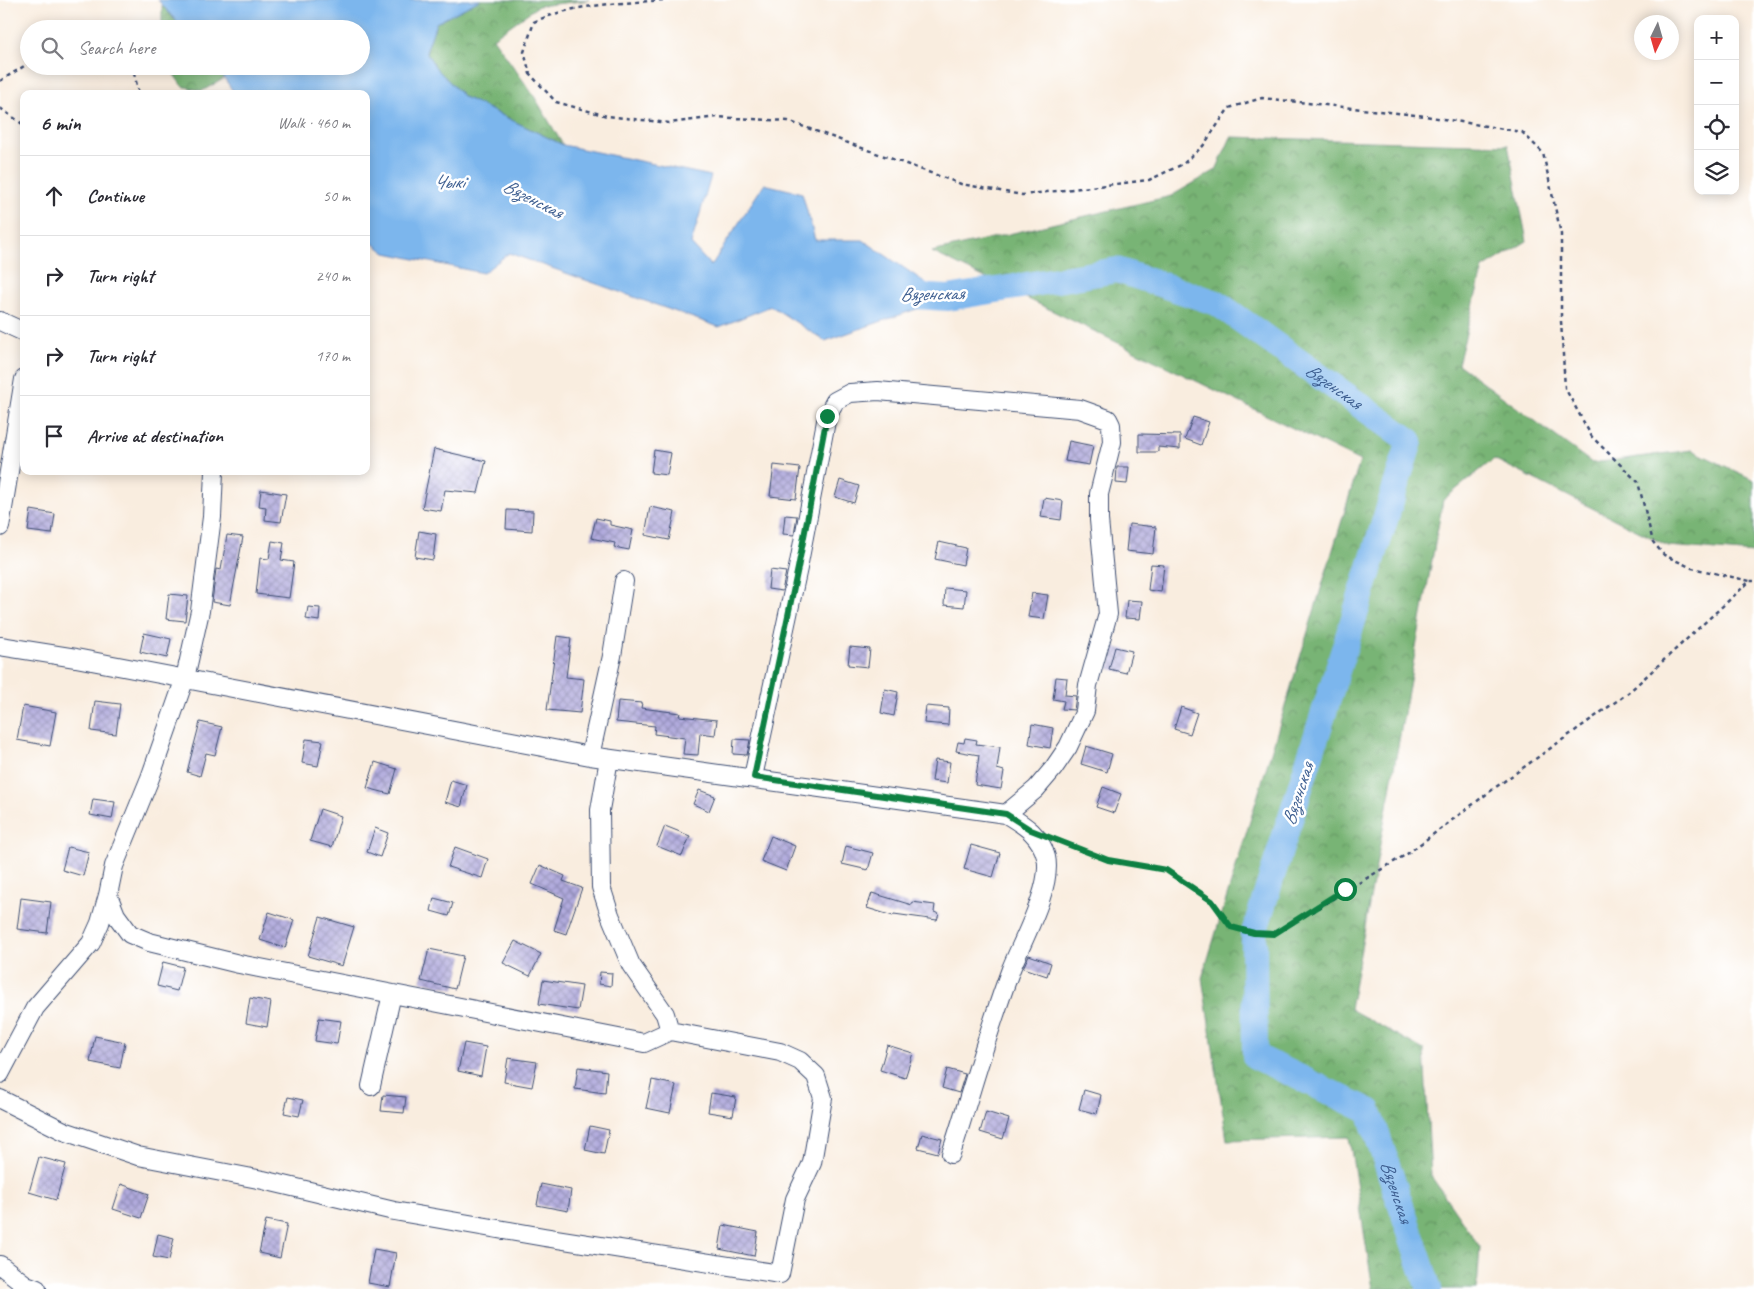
<!DOCTYPE html>
<meta charset="utf-8">
<style>
body{margin:0;font-family:Caveat,sans-serif;background:#f7f7f7;color:#2b2b33}
.controls{position:absolute;right:15px;top:15px;display:grid;overflow:hidden;border-radius:10px;box-shadow:0 2px 12px #0003}
.controls button{width:45px;height:45px;display:grid;place-items:center;padding:0;border:0;border-bottom:1px solid #e1e1e2;background:#fff;color:#2b2b33;font:25px sans-serif}
.compass{position:absolute;left:1634px;top:15px;width:45px;height:45px;border-radius:50%;background:#fff;box-shadow:0 2px 12px #0003;rotate:185deg}
.stop{position:absolute;width:15px;height:15px;margin:-11px;border:4px solid #0b8043;border-radius:50%;background:#fff}
.stop.end{background:#0b8043;border-color:#fff;box-shadow:0 1px 5px #0008}
.list{margin:0;padding:0;list-style:none}
h2{display:flex;justify-content:space-between;align-items:center;height:65px;margin:0;padding:0 20px;font-size:21px}
h2 small{font-size:16px;font-weight:400;color:#7c7c81}
.list li{display:grid;grid-template-columns:32px 1fr auto;gap:15px;align-items:center;box-sizing:border-box;height:80px;padding:0 20px;border-top:1px solid #e1e1e2}
.list b{display:block;font-size:19px;white-space:nowrap}
.list em{font-size:16px;font-style:normal;color:#7c7c81}
.icon{flex:none;width:28px;height:28px;fill:none;stroke:currentColor;stroke-width:2;stroke-linecap:round;stroke-linejoin:round}
.map{position:relative;flex:none;width:1754px;height:1289px;overflow:hidden}
.search{position:absolute;background:#fff;box-shadow:0 2px 12px #0003;left:20px;top:20px;width:350px;height:55px;display:flex;align-items:center;gap:12px;box-sizing:border-box;padding:0 18px;border-radius:28px;color:#7c7c81;font-size:19px}
.panel{position:absolute;background:#fff;box-shadow:0 2px 12px #0003;left:20px;top:90px;width:350px;height:385px;border-radius:10px}
.map>svg:first-child{display:block}
.forest{fill:url(#forest-crowns);stroke:#4a7269}
.water{fill:#7cb6ed;stroke:#4c72a6}
.lines{fill:none;stroke-linecap:round;stroke-linejoin:round}
.river{stroke:#7cb6ed;stroke-width:26}
.building{fill:url(#building-cross-hatch)}
.minor-casing{stroke:#3c4c71;stroke-width:20}
.path{stroke:#3c4c71;stroke-width:2.5;stroke-dasharray:4 4;stroke-linecap:butt}
.minor{stroke:#fff;stroke-width:18}
.route{stroke:#0b8043;stroke-width:6}
.labels{text-anchor:middle;dominant-baseline:central;stroke-width:5;stroke-linejoin:round;paint-order:stroke}
.water-label{font-size:19px;font-style:italic;fill:#3d5e90;stroke:#fff}
</style>
<div class="map">
<svg width="1754" height="1289" viewBox="0 0 1754 1289">
<defs>
<pattern id="forest-crowns" width="20" height="18" patternUnits="userSpaceOnUse" patternTransform="scale(1.25)"><rect width="20" height="18" fill="#78b474"/><path d="M2 6a3 3 0 1 1 6 0M12 15a3 3 0 1 1 6 0" fill="none" stroke="#629362"/></pattern>
<pattern id="building-cross-hatch" width="8" height="8" patternUnits="userSpaceOnUse" patternTransform="scale(1.25)"><rect width="8" height="8" fill="#b1aadd"/><path d="M0 0l8 8M0 8l8-8" fill="none" stroke="#8f8bb6"/></pattern>
</defs>
<rect width="100%" height="100%" fill="#fff"/>
<filter id="ink" filterUnits="userSpaceOnUse"><feTurbulence type="fractalNoise" baseFrequency=".02" numOctaves="2"/><feDisplacementMap in="SourceGraphic" scale="10" xChannelSelector="R" yChannelSelector="G"/><feConvolveMatrix kernelMatrix="1 2 1 2 8 2 1 2 1" color-interpolation-filters="sRGB"/></filter>
<filter id="wash" filterUnits="userSpaceOnUse"><feTurbulence type="fractalNoise" baseFrequency=".0096" numOctaves="4" result="noise"/><feDisplacementMap in="SourceGraphic" scale="20" xChannelSelector="R" yChannelSelector="G"/><feGaussianBlur stdDeviation="1.12" result="paint"/><feColorMatrix in="noise" values="0 0 0 0 0 0 0 0 0 0 0 0 0 0 0 0 0 1.4 0 .05"/><feComposite in="paint" operator="in"/></filter>
<g filter="url(#wash)">
<rect width="100%" height="100%" fill="#f9eddf"/>
<path class="forest" d="M480,0H589L538,6L493,38L534,96L563,145L464,97L436,68L426,52L436,23Z
M162,5L183,29H162Z
M168,66H216L225,78L202,91L182,86Z
M1231,137L1508,145L1527,241L1483,268L1458,364L1592,463L1692,450L1754,480V553L1668,546L1494,459L1443,500L1350,1009L1424,1050L1431,1176L1480,1247L1477,1289H1373L1349,1137L1227,1140L1202,978L1360,461L932,252L1171,196L1216,170Z"/>
<path class="water" d="M158,0H480L436,23L426,52L436,68L464,97L563,145L711,176L691,244L711,266L764,184L802,193L815,240H863L948,298L825,341L771,306L719,327L509,253L483,273L386,253L366,238V94H235L216,66H361V29H183Z"/>
<g class="lines">
<path class="river" id="s1" d="M914,296L948,298L1117,270L1217,303L1410,441L1254,933L1255,1056L1369,1111L1429,1289"/>
</g>
<g id="blocks">
<path class="building" d="M1193,417L1209,422L1201,445L1185,439Z
M1139,434L1180,435V449L1158,447V452H1139Z
M1069,441L1093,446L1089,465L1065,461Z
M434,449L486,461L478,493L445,490L441,511L422,508Z
M654,450L671,453L667,475L651,473Z
M774,465L800,468L796,499L770,496Z
M1117,467H1129L1127,484L1116,483Z
M840,480L859,486L854,503L835,497Z
M261,490L286,494L281,522L265,520L266,507L259,506Z
M1044,498L1063,501L1061,520L1041,517Z
M650,507L675,512L669,540L645,535Z
M31,510L55,514L52,534L28,531Z
M507,510L533,511L532,531L506,529Z
M785,515L797,516L794,535L783,534Z
M596,518L610,521V525L633,530L629,550L614,547L615,543L591,538Z
M1129,524L1156,527L1153,554L1126,551Z
M419,531L436,534L433,560L415,557Z
M227,535L243,537L230,605L212,602L216,569L221,570Z
M272,541L284,543L281,560L294,562L289,598L256,594L260,558L269,559Z
M939,542L966,548L963,565L935,559Z
M1151,564L1164,565L1161,592L1148,590Z
M770,570L786,572L782,591L768,589Z
M945,588L966,590L964,607L944,605Z
M1032,593L1048,595L1044,619L1028,617Z
M169,594L188,596L185,621L166,619Z
M1127,600L1142,601L1140,619L1125,618Z
M308,607L320,608L319,621L306,619Z
M144,633L171,639L167,658L140,652Z
M557,636L571,638L566,677L584,679L580,713L547,710Z
M850,647L870,649L868,667L848,665Z
M1115,647L1132,651L1126,673L1109,669Z
M1056,677L1067,678L1065,695L1076,696L1074,710L1062,709L1064,701L1053,699Z
M885,689L898,692L894,716L881,713Z
M95,701L120,704L116,734L91,731Z
M618,701L642,703L641,708L680,713L679,716L717,720L715,735L700,733L698,755L683,754L685,738L654,734L655,726L616,722Z
M23,706L56,712L50,746L17,740Z
M926,706L949,708L948,725L924,723Z
M1181,707L1197,713L1190,734L1174,729Z
M200,722L222,727L215,755L206,753L200,776L187,772Z
M1032,724L1053,728L1050,748L1029,744Z
M965,738L977,740L976,744L1000,747L997,769L1004,771L1001,789L975,785L979,755L956,751L958,742L964,743Z
M306,739L323,741L318,766L302,763Z
M734,739L750,740L747,755L733,754Z
M1086,746L1112,754L1107,772L1081,764Z
M935,760L950,762L947,783L932,781Z
M375,762L397,769L390,794L367,788Z
M451,780L467,785L461,807L445,802Z
M1103,787L1121,794L1114,813L1096,807Z
M699,790L715,796L709,811L693,804Z
M93,799L115,802L112,819L90,815Z
M320,809L341,816L332,847L310,841Z
M665,826L690,836L682,856L657,846Z
M375,828L388,833L380,857L367,852Z
M771,836L795,846L786,871L761,861Z
M971,845L1000,853L993,877L964,869Z
M846,846L873,853L868,870L842,864Z
M68,847L89,852L83,876L62,870Z
M455,847L488,859L482,878L448,867Z
M540,865L565,876L563,881L582,888L566,934L554,930L564,898L532,884Z
M872,893L912,905V902L935,905L934,912L939,914L937,920L894,914L893,916L867,908Z
M21,898L51,902L47,933L17,929Z
M434,898L453,903L449,916L431,911Z
M269,912L294,920L285,948L260,940Z
M320,917L354,927L342,966L308,956Z
M515,941L541,954L530,976L503,963Z
M429,949L463,956L455,989L421,981Z
M1029,955L1051,963L1047,976L1023,968Z
M163,962L183,967L177,991L157,986Z
M600,972L612,973L611,986L599,984Z
M543,980L582,986L578,1010L539,1004Z
M250,998L271,1002L267,1027L246,1023Z
M319,1018L341,1021L337,1044L315,1041Z
M95,1036L125,1042L120,1068L90,1062Z
M464,1043L486,1047L481,1076L458,1071Z
M887,1045L913,1053L905,1078L880,1070Z
M508,1058L537,1062L532,1087L504,1082Z
M578,1067L607,1071L605,1093L575,1089Z
M947,1069L965,1074L959,1093L942,1088Z
M652,1080L676,1085L670,1113L646,1108Z
M1084,1090L1101,1095L1097,1114L1079,1109Z
M711,1093L736,1097L733,1116L708,1112Z
M383,1095L406,1097L404,1113L381,1111Z
M288,1097L303,1100L299,1116L284,1113Z
M986,1112L1009,1119L1003,1139L980,1132Z
M590,1126L609,1130L604,1154L585,1150Z
M922,1134L942,1139L938,1153L918,1148Z
M39,1157L66,1164L56,1200L29,1192Z
M121,1184L149,1194L141,1218L113,1209Z
M541,1184L571,1190L568,1211L537,1205Z
M266,1220L287,1224L280,1258L259,1253Z
M723,1225L758,1232L754,1256L719,1249Z
M158,1234L174,1238L169,1260L153,1257Z
M374,1249L396,1253L390,1287L368,1283Z"/>
</g>
</g>
<g filter="url(#ink)">
<use href="#blocks" fill-opacity="0" stroke="#3c4c71" stroke-width="1"/>
<g class="lines">
<defs>
<path id="minor" d="M0,321L24,332
M0,527L24,379
M0,646L76,658L590,756L1006,814C1024,825 1040,834 1046,857C1053,886 1022,941 1011,969C988,1030 971,1093 951,1154
M590,756L612,656L624,581
M609,759L600,810L601,887L610,915L631,965L665,1014L670,1031
M753,777L798,568L827,416L835,401L850,393L878,391L1080,409L1108,419L1111,425L1112,442L1099,494V520L1108,614L1088,685L1085,711L1068,747L1053,769L1036,789L1006,814
M0,1074L35,1008L91,943L100,923L108,895
M371,1086L392,994
M0,1099L64,1131L138,1156L263,1180L394,1211L544,1237L780,1274L795,1199L812,1163L823,1098L816,1076L800,1061L780,1052L670,1031L644,1043L239,964L149,942L130,934L116,915L108,895L114,866L150,778L185,678L200,611L212,517L214,471
M0,1265L26,1285L37,1289"/>
</defs>
<use href="#minor" class="minor-casing"/>
<path class="path" d="M663,0C620,4 574,3 534,22L524,52L530,74L556,102L607,116L669,123L717,117L788,121L961,184L1022,195L1149,180L1183,164L1203,146L1229,108L1262,98L1425,116L1522,132L1543,153L1561,234V321L1565,388L1592,437L1638,482L1653,542L1664,555L1692,568L1750,581
M130,66L134,73L139,94
M0,81L29,63
M0,108L24,125
M1057,840L1108,860L1166,870L1212,901L1231,927L1254,933L1274,934L1407,854L1496,787L1628,693L1750,581H1754"/>
<use href="#minor" class="minor"/>
</g>
</g>
<g class="lines" filter="url(#ink)">
<path class="route" d="M827,416L798,568L754,777L1006,814L1031,830L1108,860L1166,870L1212,901L1231,927L1254,933L1274,934L1345,889"/>
</g>
<g class="labels">
<g class="water-label">
<text x="449" y="182">Чыкі</text>
<text transform="translate(533 199) rotate(27)">Вязенская</text>
<text transform="translate(932 294) rotate(-1)">Вязенская</text>
<text stroke="none"><textPath href="#s1" startOffset="454">Вязенская</textPath></text>
<text transform="translate(1298 794) rotate(-72)">Вязенская</text>
<text stroke="none"><textPath href="#s1" startOffset="1399">Вязенская</textPath></text>
</g>
</g>
</svg>
<div class="controls">
<button>+</button>
<button>−</button>
<button><svg class="icon" aria-label="locate" viewBox="0 0 24 24"><circle cx="12" cy="12" r="6"/><path d="M12 2v4M12 18v4M2 12h4M18 12h4"/></svg></button>
<button><svg class="icon" aria-label="layers" viewBox="0 0 24 24"><path d="M12 4l9 5-9 5-9-5zM3 14l9 5 9-5"/></svg></button>
</div>
<svg class="compass" viewBox="-18 -18 36 36"><path d="M0-13l5 13h-10z" fill="#e53935"/><path d="M0 13l5-13h-10z" fill="#7c7c81"/></svg>
<div class="stop" style="left:1345px;top:889px"></div>
<div class="stop end" style="left:827px;top:416px"></div>
<div class="search"><svg class="icon" aria-label="search" viewBox="0 0 24 24"><circle cx="10" cy="10" r="6"/><path d="M15 15l6 6"/></svg>Search here</div>
<section class="panel">
<h2>6 min<small>Walk · 460 m</small></h2>
<ul class="list">
<li><svg class="icon" aria-label="ahead" viewBox="0 0 24 24"><path d="M12 20V5M6 11l6-6 6 6"/></svg><div><b>Continue</b></div><em>50 m</em></li>
<li><svg class="icon" aria-label="right" viewBox="0 0 24 24"><path d="M7 20v-9h11M14 6l5 5-5 5"/></svg><div><b>Turn right</b></div><em>240 m</em></li>
<li><svg class="icon" aria-label="right" viewBox="0 0 24 24"><path d="M7 20v-9h11M14 6l5 5-5 5"/></svg><div><b>Turn right</b></div><em>170 m</em></li>
<li><svg class="icon" aria-label="arrive" viewBox="0 0 24 24"><path d="M6 21V4h12l-3 4 3 4H6"/></svg><div><b>Arrive at destination</b></div></li>
</ul>
</section>
</div>
